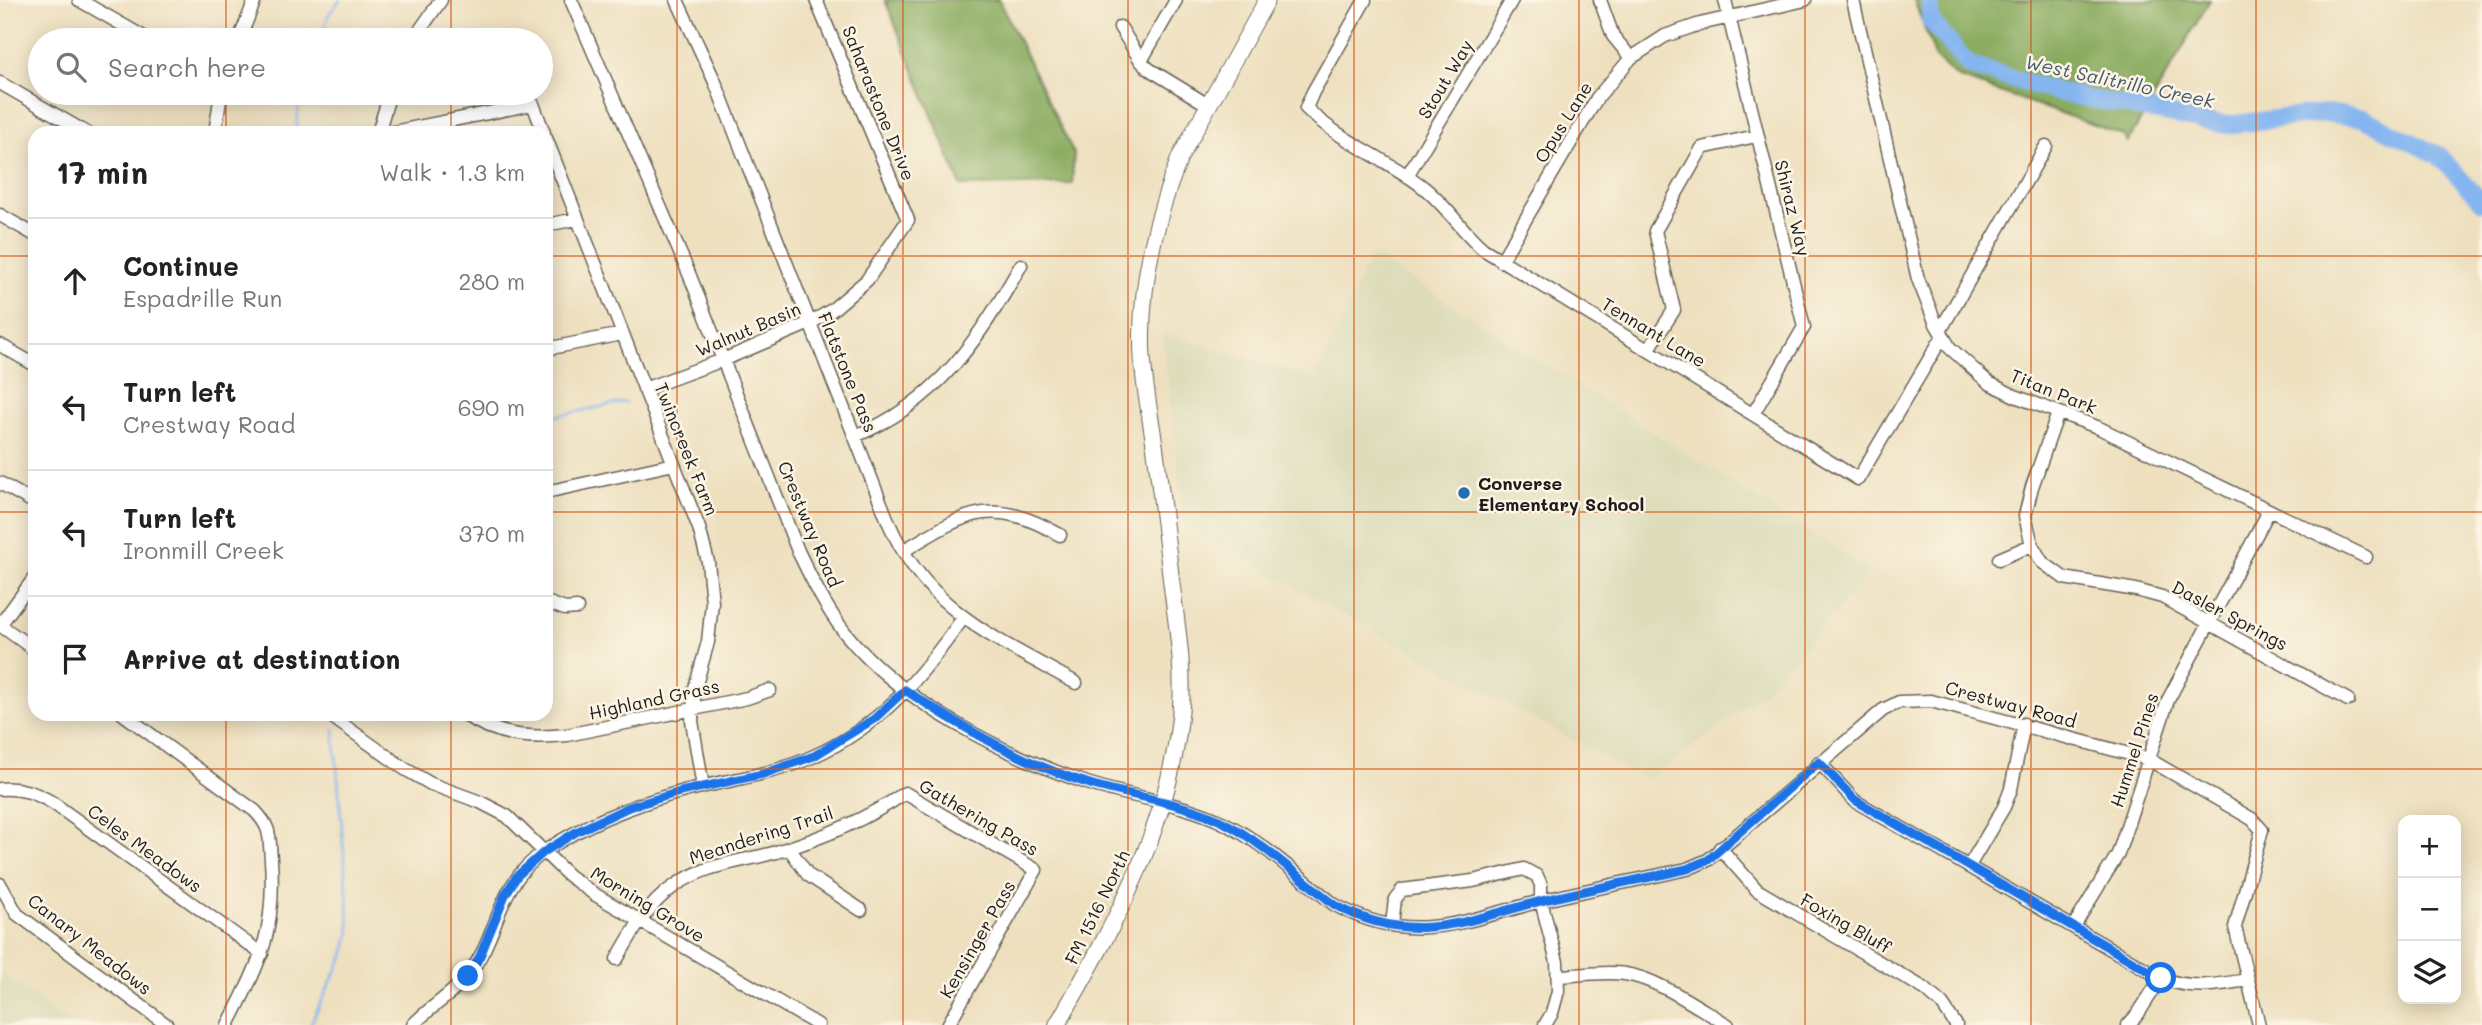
<!DOCTYPE html>
<meta charset="utf-8">
<style>
body{margin:0;font-family:Mali,sans-serif;background:#f6f6f6;color:#222}
.controls{position:absolute;right:21px;bottom:21px;display:grid;overflow:hidden;border-radius:14px;box-shadow:0 4px 18px #0003}
.controls button{width:63px;height:63px;display:grid;place-items:center;padding:0;border:0;border-bottom:2px solid #e0e0e0;background:#fff;color:#222;font:35px sans-serif}
.stop{position:absolute;width:21px;height:21px;margin:-16px;border:5px solid #1a73e8;border-radius:50%;background:#fff}
.stop.end{background:#1a73e8;border-color:#fff;box-shadow:0 2px 7px #0008}
.list{margin:0;padding:0;list-style:none}
h2{display:flex;justify-content:space-between;align-items:center;height:91px;margin:0;padding:0 28px;font-size:30px}
h2 small{font-size:23px;font-weight:400;color:#767676}
.list li{display:grid;grid-template-columns:46px 1fr auto;gap:21px;align-items:center;box-sizing:border-box;height:126px;padding:0 28px;border-top:2px solid #e0e0e0}
.list b{display:block;font-size:26px;white-space:nowrap}
.list p{margin:0;font-size:23px;white-space:nowrap;color:#767676}
.list em{font-size:23px;font-style:normal;color:#767676}
.icon{flex:none;width:38px;height:38px;fill:none;stroke:currentColor;stroke-width:2;stroke-linecap:round;stroke-linejoin:round}
.map{position:relative;flex:none;width:2482px;height:1025px;overflow:hidden}
.search{position:absolute;background:#fff;box-shadow:0 4px 18px #0003;left:28px;top:28px;width:525px;height:77px;display:flex;align-items:center;gap:18px;box-sizing:border-box;padding:0 24px;border-radius:38px;color:#767676;font-size:26px}
.panel{position:absolute;background:#fff;box-shadow:0 4px 18px #0003;left:28px;top:126px;width:525px;height:595px;border-radius:21px}
.map>svg:first-child{display:block}
.built{fill:#deddbb}
.forest{fill:#8aac60;stroke:#53643e;stroke-width:2}
.lines{fill:none;stroke-linecap:round;stroke-linejoin:round}
.stream{stroke:#85b5f0;stroke-width:2.5}
.river{stroke:#85b5f0;stroke-width:18}
.minor-casing{stroke:#666155;stroke-width:15}
.major-casing{stroke:#666155;stroke-width:18}
.minor{stroke:#fff;stroke-width:12}
.major{stroke:#fff;stroke-width:16}
.route{stroke:#1a73e8;stroke-width:9}
.grid{fill:none;stroke:#d4530e;stroke-width:2;stroke-opacity:0.55}
.poi-dot{fill:#1f6fb2;stroke:#fcf5e5;stroke-width:2.5}
.labels{text-anchor:middle;dominant-baseline:central;stroke-width:5;stroke-linejoin:round;paint-order:stroke}
.street-label{font-size:18px;fill:#1c1c1c;stroke:#fcf5e5}
.poi-label{font-size:18px;font-weight:bold;fill:#1c1c1c;stroke:#fcf5e5;text-anchor:start}
.water-label{font-size:19px;font-style:italic;fill:#465971;stroke:#fcf5e5}
</style>
<div class="map">
<svg width="2482" height="1025" viewBox="0 0 2482 1025">
<rect width="100%" height="100%" fill="#fcf5e5"/>
<filter id="ink" filterUnits="userSpaceOnUse"><feTurbulence type="fractalNoise" baseFrequency=".0143" numOctaves="2"/><feDisplacementMap in="SourceGraphic" scale="14" xChannelSelector="R" yChannelSelector="G"/><feConvolveMatrix kernelMatrix="1 2 1 2 8 2 1 2 1" color-interpolation-filters="sRGB"/></filter>
<filter id="wash" filterUnits="userSpaceOnUse"><feTurbulence type="fractalNoise" baseFrequency=".00686" numOctaves="4" result="noise"/><feDisplacementMap in="SourceGraphic" scale="28" xChannelSelector="R" yChannelSelector="G"/><feGaussianBlur stdDeviation="1.57" result="paint"/><feColorMatrix in="noise" values="0 0 0 0 0 0 0 0 0 0 0 0 0 0 0 0 0 1.4 0 .05"/><feComposite in="paint" operator="in"/></filter>
<g filter="url(#wash)">
<rect width="100%" height="100%" fill="#eee0bf"/>
<path class="built" d="M1372,254L1871,571L1764,692L1647,781L1185,527L1162,334L1314,377Z
M0,972L72,1025H0Z"/>
<path class="forest" d="M885,0H999L1074,154L1072,184L961,186Z
M1914,0H2210L2128,142L2123,135L1957,77L1936,58Z"/>
<g class="lines">
<path class="stream" d="M320,40L329,14L340,0
M296,133L300,93
M546,418L625,402
M310,1025L345,953L350,931L334,729"/>
<path class="river" d="M1930,0V20L1969,66L2061,93L2225,125L2326,113L2363,118L2438,155L2482,202"/>
</g>
</g>
<g filter="url(#ink)">
<g class="lines">
<defs>
<path id="minor" d="M79,0L149,40
M571,0L690,276L798,551C812,580 826,609 846,634C902,703 1004,755 1087,783C1132,798 1181,802 1224,823C1263,842 1300,878 1335,905C1412,947 1464,921 1541,901C1589,889 1638,880 1687,869L1708,860L1883,710L1899,702L1931,701L2148,759L2252,819L2262,830L2235,927L2259,1025
M677,0L715,82L888,521C925,610 997,639 1076,683
M1365,0L1313,92L1306,108C1339,141 1386,158 1423,187C1446,205 1461,230 1483,249L1858,479L1943,336
M1600,0L1613,36L1631,58
M1725,0L1804,327L1753,414
M1853,0L1918,279L1936,324L1950,348L1989,383L2015,396L2097,427L2366,557
M1120,27L1141,61L1149,69L1208,105
M239,40L255,0
M413,40L441,0
M1141,61L1176,0
M0,83L87,133
M215,133L221,93
M378,133L390,93
M388,133L533,104L544,133
M546,138L699,528L708,562L712,602L708,642L695,688L692,721L703,787
M1407,176L1512,0
M0,215L35,235
M546,225L577,219
M1501,261L1597,98L1631,58L1665,36L1700,24L1805,0
M1940,331L2046,146
M0,345L35,365
M546,349L622,334
M1649,349L1674,310L1655,231L1702,148L1756,136
M644,389L723,360L812,322L832,310L867,280L908,220L816,0
M2058,413L2032,487L2025,516L2032,545L2042,562L2064,578L2136,590L2162,597L2348,700
M855,436C937,403 979,339 1021,265
M0,483L35,503
M546,492L674,464
M903,551C966,513 990,495 1060,535
M1999,559L2032,545
M546,602L565,609L577,608
M0,625L35,577
M0,625L35,650
M123,714L255,811C272,829 269,836 271,860C276,933 260,962 228,1025
M328,714L405,769L431,784L480,802L507,816L568,875L594,894L818,1025
M463,714C499,736 526,739 567,735L747,698L770,690
M1819,762L1855,801L2161,978C2190,990 2217,985 2248,980
M0,789C20,787 36,793 53,803L262,954
M789,848L808,875L861,910
M1720,848L1757,890L1925,989L1942,1004L1956,1025
M1969,866L2004,807L2011,789L2024,724
M0,884L17,914L167,1025
M1392,925L1395,899L1402,890L1473,881L1524,869L1537,876L1541,885V901L1557,962L1558,991L1552,1013L1545,1025
M2074,926L2118,854L2168,700L2269,511
M617,959C632,933 647,905 673,887C705,864 736,863 773,853C820,839 864,821 905,793L1036,870L948,1025
M1559,976C1580,975 1604,971 1625,974C1659,979 1698,1008 1728,1025
M413,1025C429,1007 453,995 468,975C502,932 493,888 545,851C586,823 632,805 681,792C725,780 771,776 814,756C881,726 922,676 963,618
M2128,1025L2138,1014L2161,978"/>
<path id="major" d="M1057,1025C1114,926 1172,823 1181,706C1184,665 1176,621 1171,579C1166,536 1161,492 1155,448C1150,413 1142,377 1142,343C1141,280 1157,214 1180,157L1267,0"/>
</defs>
<use href="#minor" class="minor-casing"/>
<use href="#major" class="major-casing"/>
<use href="#minor" class="minor"/>
<use href="#major" class="major"/>
</g>
</g>
<g class="lines" filter="url(#ink)">
<path class="route" d="M468,976L480,956L505,895L517,876L544,852L576,832L629,807L680,792L763,774L814,756L874,719L905,690C963,728 1024,764 1090,784C1134,797 1182,802 1223,822C1261,841 1301,879 1335,905C1412,947 1464,921 1541,901C1589,889 1638,880 1687,869L1708,860L1819,762L1855,800L2161,978"/>
</g>
<path class="grid" d="M226,0V40M451,0V40M677,0V1025M903,0V1025M1128,0V1025M1354,0V1025M1579,0V1025M1805,0V1025M2031,0V1025M2256,0V1025M226,93V133M451,93V133M0,256H35M546,256H2482M0,512H35M546,512H2482M226,714V1025M451,714V1025M0,769H2482"/>
<circle class="poi-dot" cx="1464" cy="493" r="7"/>
<g class="labels">
<g class="street-label">
<text transform="translate(1445 79) rotate(-59)">Stout Way</text>
<text transform="translate(879 103) rotate(68)">Saharastone Drive</text>
<text transform="translate(1563 122) rotate(-58)">Opus Lane</text>
<text transform="translate(1793 208) rotate(76)">Shiraz Way</text>
<text transform="translate(748 329) rotate(-23)">Walnut Basin</text>
<text transform="translate(1654 332) rotate(31)">Tennant Lane</text>
<text transform="translate(848 372) rotate(68)">Flatstone Pass</text>
<text transform="translate(2054 391) rotate(22)">Titan Park</text>
<text transform="translate(687 449) rotate(68)">Twincreek Farm</text>
<text transform="translate(810 524) rotate(67)">Crestway Road</text>
<text transform="translate(2230 615) rotate(28)">Dasler Springs</text>
<text transform="translate(654 699) rotate(-12)">Highland Grass</text>
<text transform="translate(2011 704) rotate(15)">Crestway Road</text>
<text transform="translate(2134 750) rotate(-72)">Hummel Pines</text>
<text transform="translate(979 817) rotate(30)">Gathering Pass</text>
<text transform="translate(761 835) rotate(-18)">Meandering Trail</text>
<text transform="translate(145 848) rotate(36)">Celes Meadows</text>
<text transform="translate(648 904) rotate(31)">Morning Grove</text>
<text transform="translate(1097 907) rotate(-64)">FM 1516 North</text>
<text transform="translate(1846 923) rotate(30)">Foxing Bluff</text>
<text transform="translate(977 939) rotate(-60)">Kensinger Pass</text>
<text transform="translate(90 944) rotate(38)">Canary Meadows</text>
</g>
<g class="poi-label">
<text x="1478" y="483">Converse<tspan x="1478" dy="21">Elementary School</tspan></text>
</g>
<g class="water-label">
<text transform="translate(2120 81) rotate(12)">West Salitrillo Creek</text>
</g>
</g>
</svg>
<div class="controls">
<button>+</button>
<button>−</button>
<button><svg class="icon" aria-label="layers" viewBox="0 0 24 24"><path d="M12 4l9 5-9 5-9-5zM3 14l9 5 9-5"/></svg></button>
</div>
<div class="stop" style="left:2161px;top:978px"></div>
<div class="stop end" style="left:468px;top:976px"></div>
<div class="search"><svg class="icon" aria-label="search" viewBox="0 0 24 24"><circle cx="10" cy="10" r="6"/><path d="M15 15l6 6"/></svg>Search here</div>
<section class="panel">
<h2>17 min<small>Walk · 1.3 km</small></h2>
<ul class="list">
<li><svg class="icon" aria-label="ahead" viewBox="0 0 24 24"><path d="M12 20V5M6 11l6-6 6 6"/></svg><div><b>Continue</b><p>Espadrille Run</p></div><em>280 m</em></li>
<li><svg class="icon" aria-label="left" viewBox="0 0 24 24"><path d="M17 20v-9H6M10 6l-5 5 5 5"/></svg><div><b>Turn left</b><p>Crestway Road</p></div><em>690 m</em></li>
<li><svg class="icon" aria-label="left" viewBox="0 0 24 24"><path d="M17 20v-9H6M10 6l-5 5 5 5"/></svg><div><b>Turn left</b><p>Ironmill Creek</p></div><em>370 m</em></li>
<li><svg class="icon" aria-label="arrive" viewBox="0 0 24 24"><path d="M6 21V4h12l-3 4 3 4H6"/></svg><div><b>Arrive at destination</b></div></li>
</ul>
</section>
</div>
